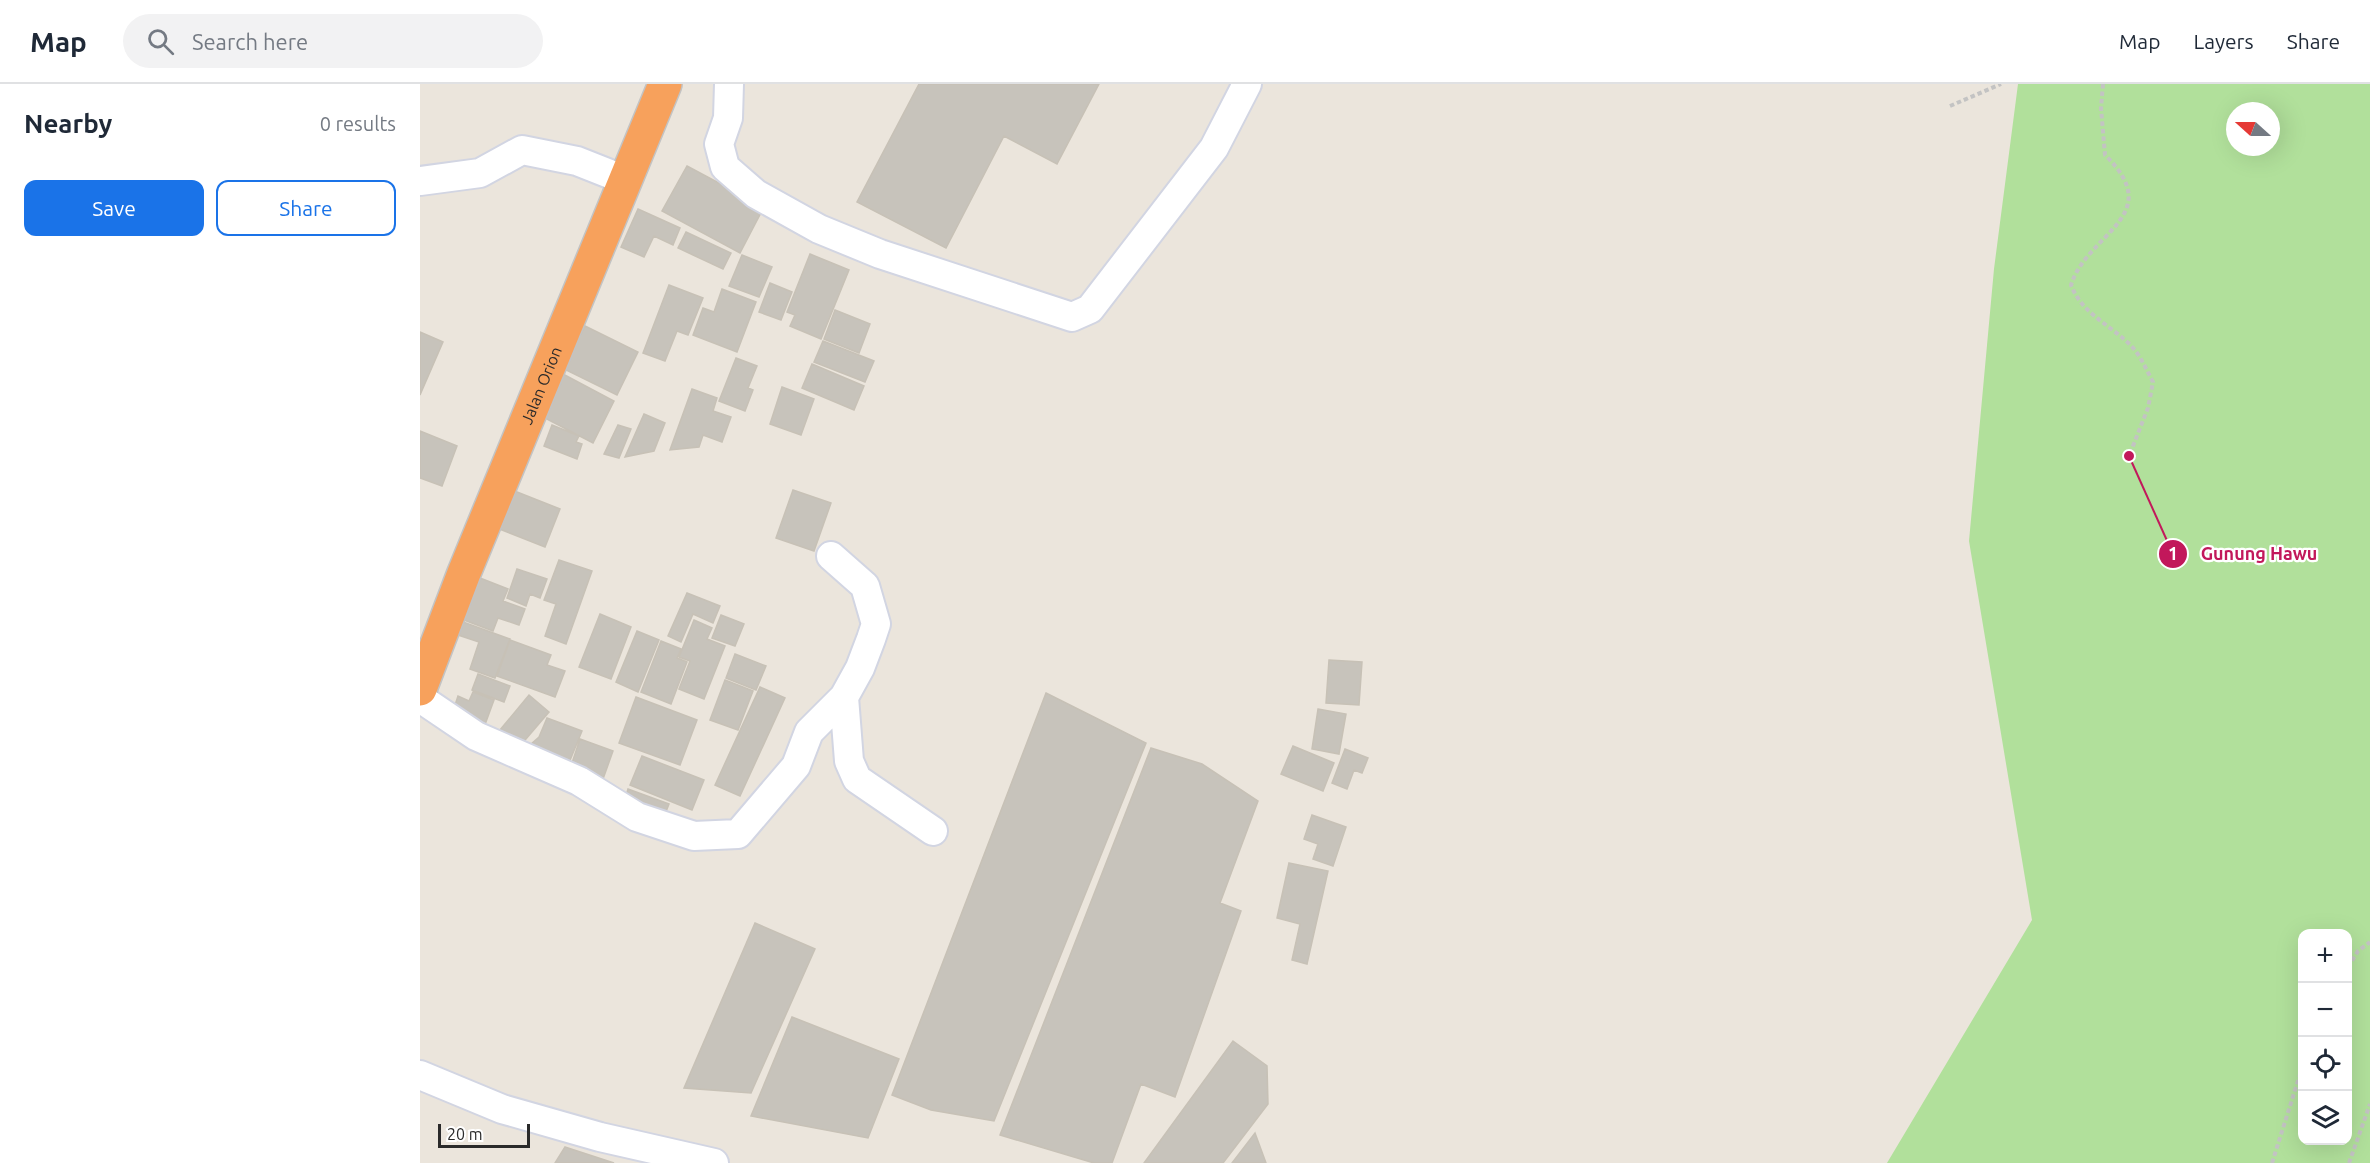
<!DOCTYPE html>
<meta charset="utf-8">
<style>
body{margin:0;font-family:Ubuntu,sans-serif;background:#f2f2f3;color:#1f2937}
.controls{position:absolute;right:18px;bottom:18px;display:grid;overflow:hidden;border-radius:12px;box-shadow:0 6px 24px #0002}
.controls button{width:54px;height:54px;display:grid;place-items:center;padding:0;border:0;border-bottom:2px solid #e0e1e3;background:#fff;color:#1f2937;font:30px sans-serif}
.compass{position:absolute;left:1806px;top:18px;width:54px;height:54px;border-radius:50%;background:#fff;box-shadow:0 6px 24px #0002;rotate:291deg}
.scale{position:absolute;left:18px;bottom:15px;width:92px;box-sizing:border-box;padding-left:6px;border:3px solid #2a2a2a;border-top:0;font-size:16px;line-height:21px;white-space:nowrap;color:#2a2a2a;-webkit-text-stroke:4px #fff;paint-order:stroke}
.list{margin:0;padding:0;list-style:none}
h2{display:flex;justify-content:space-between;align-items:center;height:78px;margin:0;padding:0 24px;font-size:26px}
h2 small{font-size:20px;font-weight:400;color:#747a83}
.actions{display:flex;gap:12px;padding:18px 24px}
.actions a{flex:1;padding:14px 0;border:2px solid #1a73e8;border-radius:12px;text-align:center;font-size:21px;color:#1a73e8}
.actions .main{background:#1a73e8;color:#fff}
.icon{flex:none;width:33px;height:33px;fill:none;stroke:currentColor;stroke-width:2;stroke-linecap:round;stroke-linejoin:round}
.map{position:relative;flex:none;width:1950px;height:1079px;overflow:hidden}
header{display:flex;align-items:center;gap:36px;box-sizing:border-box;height:84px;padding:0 30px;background:#fff;border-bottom:2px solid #e0e1e3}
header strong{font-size:28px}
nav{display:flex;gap:33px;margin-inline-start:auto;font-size:21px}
.search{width:420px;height:54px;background:#f2f2f3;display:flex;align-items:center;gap:15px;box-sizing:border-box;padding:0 21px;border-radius:33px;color:#747a83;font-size:22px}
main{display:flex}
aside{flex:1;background:#fff}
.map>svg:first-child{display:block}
.green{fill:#b1e09b;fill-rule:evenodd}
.building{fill:#c7c3bb;stroke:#c7c1b6;stroke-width:1.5}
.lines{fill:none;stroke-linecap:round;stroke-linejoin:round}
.minor-casing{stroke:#d2d5e2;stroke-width:32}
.highway-casing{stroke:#c3c3c3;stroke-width:36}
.path{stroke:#c3c3c3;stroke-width:4;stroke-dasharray:4.5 3;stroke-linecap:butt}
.minor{stroke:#fff;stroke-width:28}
.highway{stroke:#f7a15c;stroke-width:33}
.labels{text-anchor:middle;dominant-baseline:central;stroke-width:4.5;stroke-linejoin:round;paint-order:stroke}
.street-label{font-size:16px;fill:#2a2a2a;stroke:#fff}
.leader{fill:none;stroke:#c2185b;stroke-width:2}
.callout-dot{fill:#c2185b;stroke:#fff;stroke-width:2}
.mark-label{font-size:18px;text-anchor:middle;font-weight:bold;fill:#fff}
.callout-label{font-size:18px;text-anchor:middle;font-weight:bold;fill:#c2185b;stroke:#fff;stroke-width:4.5;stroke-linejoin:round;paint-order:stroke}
</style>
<header>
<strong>Map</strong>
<div class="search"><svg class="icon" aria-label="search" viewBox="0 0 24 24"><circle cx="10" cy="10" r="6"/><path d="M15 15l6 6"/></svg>Search here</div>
<nav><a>Map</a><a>Layers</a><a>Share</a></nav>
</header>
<main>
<aside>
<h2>Nearby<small>0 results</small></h2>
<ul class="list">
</ul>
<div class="actions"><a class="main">Save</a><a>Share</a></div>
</aside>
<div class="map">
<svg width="1950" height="1079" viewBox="0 0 1950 1079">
<rect width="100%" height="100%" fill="#ebe5dc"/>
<path class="green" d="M1598,0H1950V1079H1467L1612,836L1549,457L1574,185ZM1815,27H1851V63H1815ZM1882,850H1928V1056H1882Z"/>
<path class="building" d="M499,0H679L637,80L584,52L526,164L437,118Z
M267,82L344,123L320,169L242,127Z
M218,125L260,144L253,161L234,152L224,173L201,163Z
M266,148L311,169L303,185L258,164Z
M390,170L429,186L401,255L370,242L375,231L367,228Z
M322,171L352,183L339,213L309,202Z
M350,199L372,208L361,236L339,228Z
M249,201L283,214L268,251L257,247L245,277L223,269Z
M302,205L336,218L317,268L273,251L283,224L294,228Z
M415,226L450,240L439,269L404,255Z
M165,242L218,268L197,311L144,285Z
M0,248L23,258L0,311Z
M403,257L454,277L445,298L394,278Z
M316,274L337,282L328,304L333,306L325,327L299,317Z
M392,280L444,302L434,326L382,304Z
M141,289L194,317L173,359L119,331Z
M362,303L394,315L381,351L350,340Z
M272,305L297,314L293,327L311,333L302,358L283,351L279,363L250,366Z
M224,330L245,339L234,367L205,373Z
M132,341L159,352L156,358L162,360L157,375L124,362Z
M198,341L211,345L199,374L184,370Z
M0,347L37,362L22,402L0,394Z
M92,406L140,425L125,463L77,444Z
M373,406L411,419L394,467L356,454Z
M139,476L172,487L146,560L125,552L136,520L124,516Z
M97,485L127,495L120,514L110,510L106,522L87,514Z
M60,494L88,505L83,517L105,525L99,541L78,534L73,547L44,536Z
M267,509L300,522L293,539L273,530L261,558L248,552Z
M180,530L211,543L191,595L159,583Z
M301,531L324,540L315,562L292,554Z
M274,536L292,544L287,555L305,562L284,615L259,605L270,577L259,573Z
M43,538L90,555L75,594L50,585L59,558L38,551Z
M217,547L239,556L218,608L196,598Z
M90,556L131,571L127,581L145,587L135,613L77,592Z
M241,557L261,565L257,574L267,578L251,620L221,608Z
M315,570L346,582L336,606L306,594Z
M909,576L942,578L939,621L906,619Z
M58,590L90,602L84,618L52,606Z
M305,596L333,607L318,646L290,636Z
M340,603L365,614L320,712L295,701Z
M53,608L74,616L63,646L31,633L38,612L49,617Z
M626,609L726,659L574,1037L511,1026L472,1011Z
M109,611L129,628L100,662L80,646Z
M216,613L277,636L260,681L199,659Z
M898,625L926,630L919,670L892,665Z
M127,634L162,647L146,686L102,668L119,653Z
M160,655L193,667L183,695L151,682Z
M873,662L914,679L903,707L861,690Z
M731,664L782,680L838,717L800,819L821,827L755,1013L721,1000L692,1079H674L580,1051Z
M925,665L948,674L942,689L934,686L927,705L912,699Z
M222,672L284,696L272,726L210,701Z
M208,705L249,720L242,738L206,712Z
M892,731L926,743L913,782L893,775L898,760L884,755Z
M869,779L908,787L887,880L872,876L880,840L857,834Z
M335,839L395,865L331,1009L264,1004Z
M372,933L479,975L448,1054L331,1032Z
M813,957L847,982L848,1020L803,1079H724Z
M835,1049L846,1079H812Z
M145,1063L194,1079H135Z"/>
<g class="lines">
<defs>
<path id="minor" d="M309,0L308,34L299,60L305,83L336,110L399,145L460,170L652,233L670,225L794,64L827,0
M0,97L60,89L102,66L157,77L205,96
M424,613L429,677L437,695L513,747
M0,614L56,652L159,697L217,733L274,752L318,750L376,682L389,648L424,613L440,584L451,555L456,540L445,502L411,472
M0,991L82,1025L180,1053L294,1079"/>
<g id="highway">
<path id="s1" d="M0,605L44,489L245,0"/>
</g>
</defs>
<use href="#minor" class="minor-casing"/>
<use href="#highway" class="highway-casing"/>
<path class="path" d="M1683,0L1681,24L1685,71C1748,132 1667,149 1651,201C1663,232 1694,242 1714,265C1722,275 1727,287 1733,298L1728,324L1709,372
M1530,22L1581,0
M1928,883L1938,867L1950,858
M1852,1079L1882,984
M1929,1079L1950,1020"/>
<use href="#minor" class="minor"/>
<use href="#highway" class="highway"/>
</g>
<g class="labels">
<g class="street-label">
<text stroke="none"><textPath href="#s1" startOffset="327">Jalan Orion</textPath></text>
</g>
</g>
<path class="leader" d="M1709 372L1753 470"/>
<g class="callout-dot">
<circle cx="1709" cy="372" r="6"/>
<circle cx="1753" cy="470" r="15"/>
</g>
<g class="mark-label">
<text x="1753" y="476">1</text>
</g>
<g class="callout-label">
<text x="1839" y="476">Gunung Hawu</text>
</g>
</svg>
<div class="controls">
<button>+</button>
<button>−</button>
<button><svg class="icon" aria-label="locate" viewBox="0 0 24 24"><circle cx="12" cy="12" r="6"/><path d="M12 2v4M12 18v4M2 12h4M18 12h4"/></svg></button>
<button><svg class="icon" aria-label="layers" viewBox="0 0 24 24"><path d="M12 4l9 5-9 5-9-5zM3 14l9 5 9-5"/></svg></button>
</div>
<svg class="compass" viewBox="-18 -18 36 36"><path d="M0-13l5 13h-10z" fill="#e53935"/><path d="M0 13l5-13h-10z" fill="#747a83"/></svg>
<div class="scale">20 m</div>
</div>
</main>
